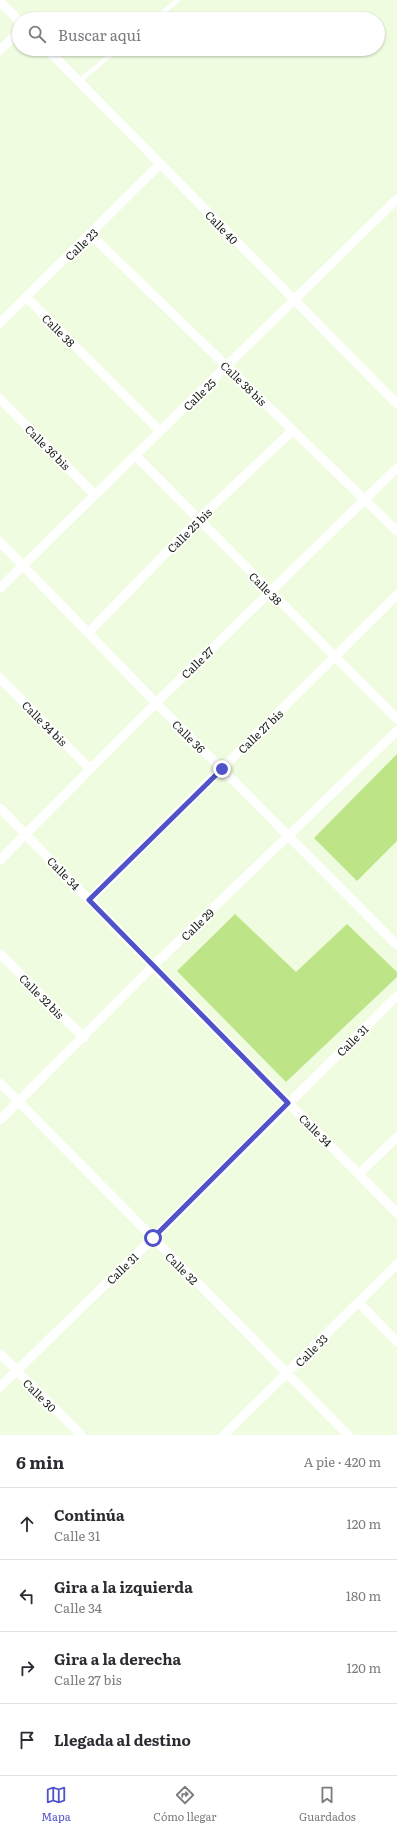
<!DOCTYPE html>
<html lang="es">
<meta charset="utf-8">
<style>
body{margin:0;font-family:Literata,serif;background:#f2f2f3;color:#2b2b33}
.stop{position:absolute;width:12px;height:12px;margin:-9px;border:3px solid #5052c9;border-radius:50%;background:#fff}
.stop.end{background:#5052c9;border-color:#fff;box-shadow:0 1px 4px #0008}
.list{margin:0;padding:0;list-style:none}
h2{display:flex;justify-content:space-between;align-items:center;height:52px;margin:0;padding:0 16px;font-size:17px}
h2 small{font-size:13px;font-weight:400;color:#7c7c81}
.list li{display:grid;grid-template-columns:26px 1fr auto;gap:12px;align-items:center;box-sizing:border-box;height:72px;padding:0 16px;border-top:1px solid #e1e1e2}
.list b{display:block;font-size:15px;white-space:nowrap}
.list p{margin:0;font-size:13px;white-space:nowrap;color:#7c7c81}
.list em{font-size:13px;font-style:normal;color:#7c7c81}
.icon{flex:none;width:22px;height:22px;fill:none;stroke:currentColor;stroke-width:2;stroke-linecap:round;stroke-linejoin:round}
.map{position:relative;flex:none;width:397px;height:1435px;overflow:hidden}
.search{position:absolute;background:#fff;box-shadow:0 1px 3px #0004;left:12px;right:12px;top:12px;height:44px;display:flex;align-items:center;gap:10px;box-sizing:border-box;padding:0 14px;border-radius:22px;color:#7c7c81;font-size:15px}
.sheet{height:340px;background:#fff}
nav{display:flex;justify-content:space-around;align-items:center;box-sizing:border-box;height:56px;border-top:1px solid #e1e1e2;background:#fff;font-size:11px;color:#7c7c81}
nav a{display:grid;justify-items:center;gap:2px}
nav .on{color:#5052c9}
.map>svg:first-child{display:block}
.green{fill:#bee488}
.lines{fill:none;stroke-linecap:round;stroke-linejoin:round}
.lane{stroke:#fff;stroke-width:4.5}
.street{stroke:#fff;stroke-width:9}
.route{stroke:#5052c9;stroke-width:5}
.labels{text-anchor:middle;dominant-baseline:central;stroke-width:4;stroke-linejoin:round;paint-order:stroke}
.street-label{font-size:11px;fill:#161a10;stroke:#fff}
</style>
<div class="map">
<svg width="397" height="1435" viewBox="0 0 397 1435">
<rect width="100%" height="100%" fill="#f0fce0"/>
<path class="green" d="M397,754V841L357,881L314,838Z
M235,914L296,972L347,924L397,972V977L286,1082L177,971Z"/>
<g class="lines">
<path class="lane" d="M155,19L178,0
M79,81L118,49"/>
<path class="street" d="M0,2L19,21
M47,49L397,404
M0,50L19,32
M91,235L397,531
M26,297L160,431
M0,323L160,164
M0,399L95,495
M136,456L397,719
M0,542L156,703L397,945
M0,588L397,199
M89,632L199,519L293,430
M0,678L90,769
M0,808L153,966L397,1213
M0,860L156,703L397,468
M89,900L397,595
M0,954L84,1038
M0,1083L348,1435
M0,1120L153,966L397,731
M359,1174L397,1137
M359,1303L397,1342
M0,1354L81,1435
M0,1387L153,1238L397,996
M224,1435L397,1264"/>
</g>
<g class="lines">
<path class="route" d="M153,1238L288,1103L89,900L222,769"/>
</g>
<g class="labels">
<g class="street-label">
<text transform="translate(222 227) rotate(46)">Calle 40</text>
<text transform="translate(81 244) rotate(-44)">Calle 23</text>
<text transform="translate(59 330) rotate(45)">Calle 38</text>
<text transform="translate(244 383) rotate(44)">Calle 38 bis</text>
<text transform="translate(199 394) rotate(-44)">Calle 25</text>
<text transform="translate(48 447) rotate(45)">Calle 36 bis</text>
<text transform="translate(189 530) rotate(-45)">Calle 25 bis</text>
<text transform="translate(266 588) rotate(45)">Calle 38</text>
<text transform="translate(197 662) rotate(-44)">Calle 27</text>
<text transform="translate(45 723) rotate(45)">Calle 34 bis</text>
<text transform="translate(260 731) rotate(-44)">Calle 27 bis</text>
<text transform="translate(189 736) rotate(45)">Calle 36</text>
<text transform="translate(64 873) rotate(46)">Calle 34</text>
<text transform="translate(197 924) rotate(-44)">Calle 29</text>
<text transform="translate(42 996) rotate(45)">Calle 32 bis</text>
<text transform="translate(352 1040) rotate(-45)">Calle 31</text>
<text transform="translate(316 1130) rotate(45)">Calle 34</text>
<text transform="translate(122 1268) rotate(-44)">Calle 31</text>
<text transform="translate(182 1268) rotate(45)">Calle 32</text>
<text transform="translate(311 1350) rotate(-45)">Calle 33</text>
<text transform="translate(40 1395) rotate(45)">Calle 30</text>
</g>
</g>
</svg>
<div class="stop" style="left:153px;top:1238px"></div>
<div class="stop end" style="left:222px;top:769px"></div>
<div class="search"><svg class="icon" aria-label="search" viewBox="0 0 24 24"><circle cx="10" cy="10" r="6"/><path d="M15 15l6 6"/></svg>Buscar aquí</div>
</div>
<section class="sheet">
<h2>6 min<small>A pie · 420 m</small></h2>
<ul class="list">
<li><svg class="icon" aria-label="ahead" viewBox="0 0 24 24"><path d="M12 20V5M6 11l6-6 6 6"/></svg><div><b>Continúa</b><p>Calle 31</p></div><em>120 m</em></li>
<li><svg class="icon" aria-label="left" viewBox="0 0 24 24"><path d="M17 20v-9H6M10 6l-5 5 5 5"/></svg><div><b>Gira a la izquierda</b><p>Calle 34</p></div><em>180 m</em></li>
<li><svg class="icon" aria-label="right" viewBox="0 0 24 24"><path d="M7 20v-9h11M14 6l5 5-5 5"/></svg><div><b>Gira a la derecha</b><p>Calle 27 bis</p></div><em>120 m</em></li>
<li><svg class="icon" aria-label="arrive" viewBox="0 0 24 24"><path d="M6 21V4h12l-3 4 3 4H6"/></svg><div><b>Llegada al destino</b></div></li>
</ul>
</section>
<nav>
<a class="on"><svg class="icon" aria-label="map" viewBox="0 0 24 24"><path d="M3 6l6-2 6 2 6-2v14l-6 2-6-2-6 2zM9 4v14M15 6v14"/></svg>Mapa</a>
<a><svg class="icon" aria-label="directions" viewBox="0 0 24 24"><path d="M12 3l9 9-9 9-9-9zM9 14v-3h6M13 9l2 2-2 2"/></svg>Cómo llegar</a>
<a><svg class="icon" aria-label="saved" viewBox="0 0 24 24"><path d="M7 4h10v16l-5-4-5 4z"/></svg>Guardados</a>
</nav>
